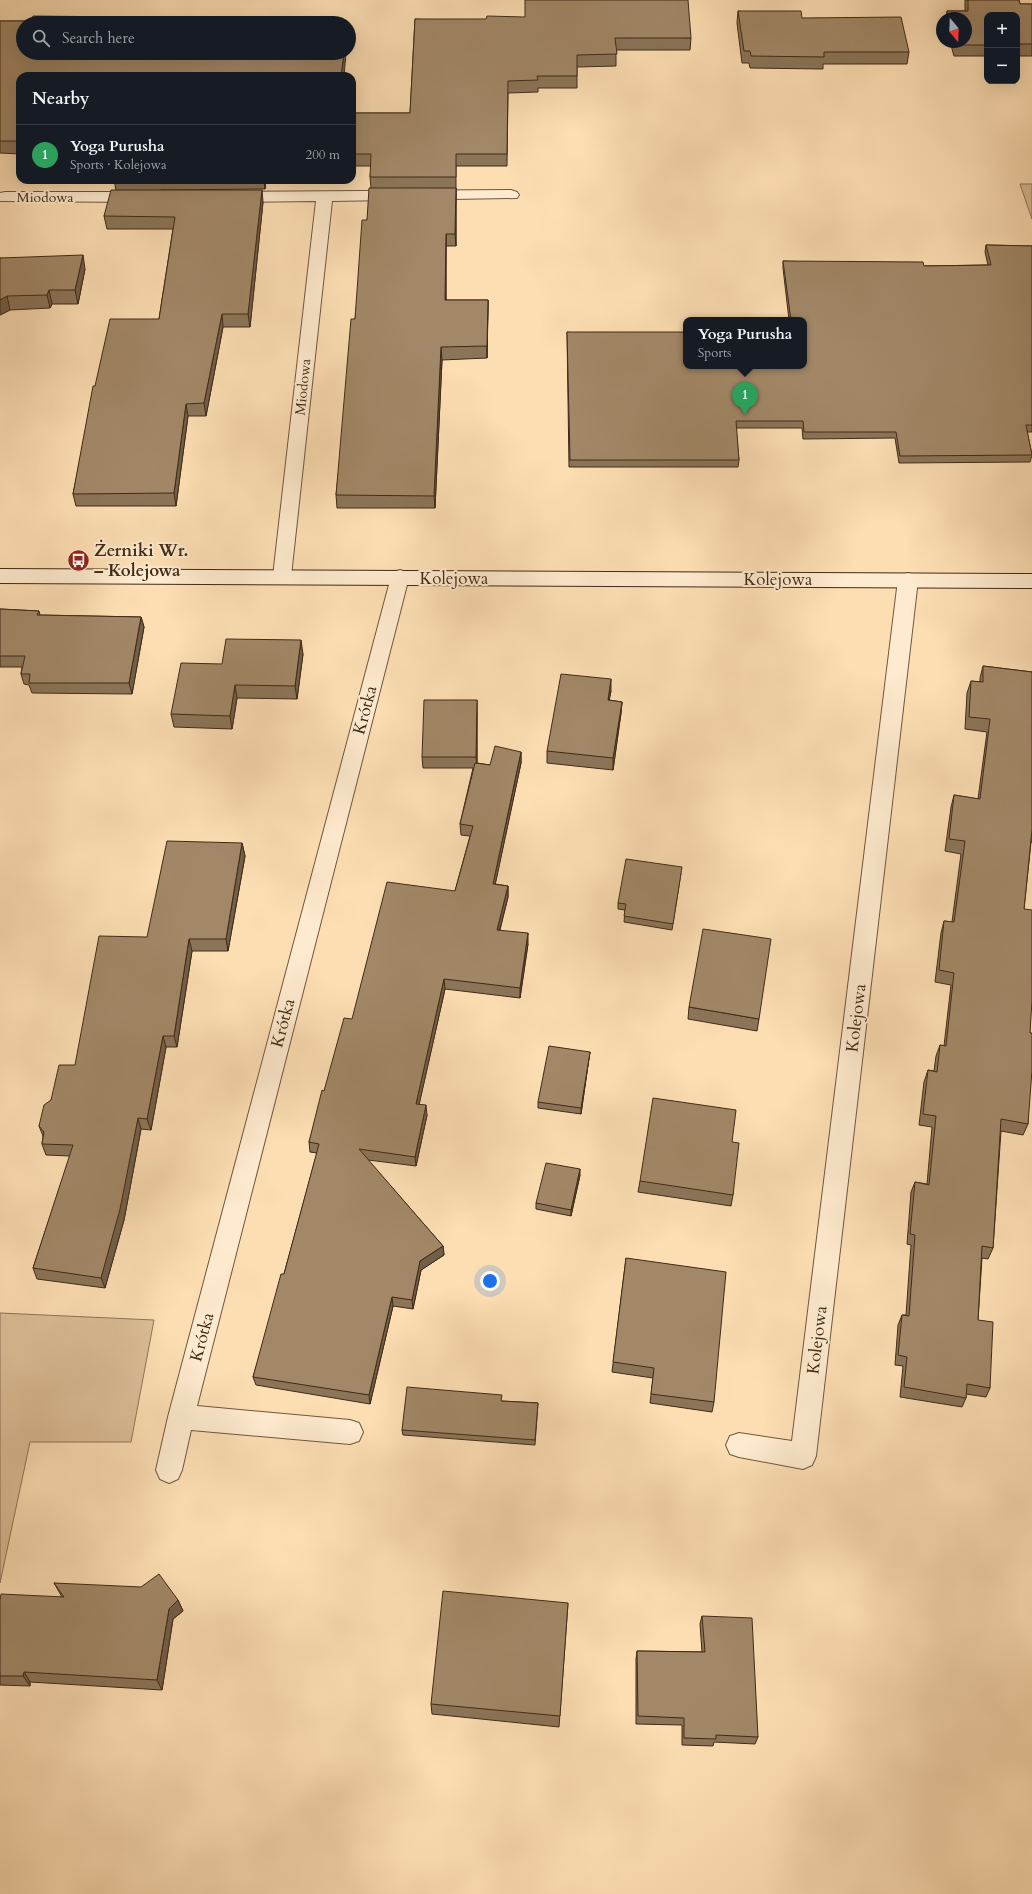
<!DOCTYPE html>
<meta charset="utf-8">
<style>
body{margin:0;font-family:Cardo,serif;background:#242831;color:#f1f3f6}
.controls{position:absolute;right:12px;top:12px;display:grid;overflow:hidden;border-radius:8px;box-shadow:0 4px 16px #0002}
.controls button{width:36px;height:36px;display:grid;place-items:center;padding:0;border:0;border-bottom:1px solid #363941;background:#171b24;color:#f1f3f6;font:20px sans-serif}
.compass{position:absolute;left:936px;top:12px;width:36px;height:36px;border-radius:50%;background:#171b24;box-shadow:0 4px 16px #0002;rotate:161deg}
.you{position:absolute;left:490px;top:1281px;width:14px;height:14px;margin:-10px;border:3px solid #fff;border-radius:50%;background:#1a73e8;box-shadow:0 0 0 6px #1a73e833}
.badge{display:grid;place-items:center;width:26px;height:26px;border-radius:50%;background:#c59692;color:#fff;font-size:13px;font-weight:700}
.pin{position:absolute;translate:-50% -33px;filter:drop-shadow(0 1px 2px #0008)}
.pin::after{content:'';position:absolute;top:21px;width:14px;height:12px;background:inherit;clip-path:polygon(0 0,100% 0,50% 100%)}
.popup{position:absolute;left:683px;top:317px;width:124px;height:52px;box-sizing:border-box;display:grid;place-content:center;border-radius:8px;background:#171b24;filter:drop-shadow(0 1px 3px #0005);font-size:13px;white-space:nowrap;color:#9ea1a6}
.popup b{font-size:15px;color:#f1f3f6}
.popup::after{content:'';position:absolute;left:50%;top:100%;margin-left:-8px;border:8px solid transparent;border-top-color:#171b24}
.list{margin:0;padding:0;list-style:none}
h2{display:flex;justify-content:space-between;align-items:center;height:52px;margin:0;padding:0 16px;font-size:17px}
h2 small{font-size:13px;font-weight:400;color:#9ea1a6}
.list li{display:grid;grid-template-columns:26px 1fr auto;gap:12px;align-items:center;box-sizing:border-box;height:60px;padding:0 16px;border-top:1px solid #363941}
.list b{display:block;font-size:15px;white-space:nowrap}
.list p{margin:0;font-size:13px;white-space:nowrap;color:#9ea1a6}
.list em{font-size:13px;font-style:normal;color:#9ea1a6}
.icon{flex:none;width:22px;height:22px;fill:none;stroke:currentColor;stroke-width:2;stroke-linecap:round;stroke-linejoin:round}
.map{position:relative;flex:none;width:1032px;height:1894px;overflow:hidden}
.search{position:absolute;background:#171b24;box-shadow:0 4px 16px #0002;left:16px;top:16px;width:340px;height:44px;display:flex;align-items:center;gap:10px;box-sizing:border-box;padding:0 14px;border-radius:22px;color:#9ea1a6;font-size:15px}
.panel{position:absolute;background:#171b24;box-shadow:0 4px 16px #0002;left:16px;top:72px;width:340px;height:112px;border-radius:12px}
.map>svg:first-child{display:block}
.green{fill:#ddbf98;stroke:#8e7457}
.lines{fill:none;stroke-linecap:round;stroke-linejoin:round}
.street-casing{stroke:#6f573d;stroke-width:2}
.secondary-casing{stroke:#402a16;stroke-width:2}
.street{fill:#feeace;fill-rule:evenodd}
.secondary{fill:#feeace;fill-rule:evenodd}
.wall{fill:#8b7559;stroke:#402a16}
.shaded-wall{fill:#715f49;stroke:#402a16}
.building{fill:#a28868;stroke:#402a16}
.labels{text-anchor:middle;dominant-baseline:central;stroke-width:4;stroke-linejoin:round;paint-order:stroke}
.far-street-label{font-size:14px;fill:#402a16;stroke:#feeace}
.poi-label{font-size:17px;font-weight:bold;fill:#402a16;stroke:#feeace;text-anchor:start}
.street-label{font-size:17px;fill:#402a16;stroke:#feeace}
</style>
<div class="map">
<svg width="1032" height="1894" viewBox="0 0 1032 1894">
<rect width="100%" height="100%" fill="#fddeb3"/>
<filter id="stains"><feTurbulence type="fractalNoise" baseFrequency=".005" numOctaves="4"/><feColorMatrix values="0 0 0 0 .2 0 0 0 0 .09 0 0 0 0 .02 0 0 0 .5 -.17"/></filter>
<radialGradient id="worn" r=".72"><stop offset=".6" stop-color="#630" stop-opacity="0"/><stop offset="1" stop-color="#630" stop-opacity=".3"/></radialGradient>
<path class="green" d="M1020,184H1032V219Z
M0,1313L154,1320L131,1442H30L0,1583Z"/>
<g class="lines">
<defs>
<path id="street" d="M511,190L517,192L519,195L517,198L332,201L291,576L289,581L282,583L275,581L273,576L316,201L232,202L226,200L224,197L226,194L232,192Z
M5,192H140L146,194L148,197L146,200L140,202L0,201V193Z
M400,570L407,572L409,577L197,1406L350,1420L359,1423L363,1432L359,1441L350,1444L191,1430L182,1470L178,1479L169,1483L160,1479L156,1470L168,1417L391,577L393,572Z
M908,573L915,575L918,580L816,1456L812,1465L803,1469L739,1457L730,1454L726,1445L730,1436L739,1433L792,1441L898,580L901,575Z"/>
<path id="secondary" d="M0,569L1032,574V588L0,583Z"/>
</defs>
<use href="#street" class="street-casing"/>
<use href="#secondary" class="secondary-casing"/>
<use href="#street" class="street"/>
<use href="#secondary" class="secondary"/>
</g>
<path class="wall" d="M965,0H1019L1020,4H1032V56H1017V15H987V56H954L950,42H966V18H946L947,11H965Z
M738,11L802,18L909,52L907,64H823V69L750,68L749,63H742L737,23Z
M127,17L128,21L20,76V154L0,153V21H31Z
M415,19L691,38L690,50H616V66L577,67V88H538V92L508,93L507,166H456V246H446V300H488L487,358L442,360L435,508H337L336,495L355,319L371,188L370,177L371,166H352V113H410Z
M114,180H266L265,189L161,190L263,202L250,327H223L206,416H188L176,506H76L73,494L95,386L159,319L173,229H107L104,216L116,190Z
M986,245L1032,246V432H1027L1032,455L1030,462L899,463L895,438L803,439L802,428H736L739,460L738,467H569L567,332L804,366V320H789L783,268V261L924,266L988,265L985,252Z
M0,258L85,269L78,304H52L50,308L10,310L0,315Z
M0,609L39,611L40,615L141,617L144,627L132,694L32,693L29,685L24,684L21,674L22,667H0Z
M303,654L297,699L237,698L232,729L174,727L171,714L222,664Z
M983,666L1032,672V842H1031L1024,909L1030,1033L1028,1124L1023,1135L1001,1131L993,1248L988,1259L982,1258L978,1320L990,1388L986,1397L966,1394V1398L962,1407L900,1397L903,1366L895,1365L898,1325L902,1315H906L911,1245L907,1244L911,1192L915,1182L927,1184L932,1127L919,1125L924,1082L928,1070L934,1071L936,1056L940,1045L944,1046L951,985L935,982L941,933L944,921L952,922L961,854L945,851L951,807L954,795L978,799L987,732L965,729L967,693L971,681L980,682V678Z
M611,691L609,700L622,702L621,713L613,770L547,763V751Z
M477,711V763L490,765L521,752V763L495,884L508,886V897L500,930L528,944L520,998L445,989L419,1104L427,1115L416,1166L368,1160L443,1246L444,1255L421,1270L413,1309L393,1306L370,1404L256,1385L253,1377L284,1274L317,1153L310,1152L309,1142L324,1091L352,1019L455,891L470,836L461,835L460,824L473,768H423L422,757Z
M242,843L245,856L228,951H192L177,1047H166L151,1130L141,1129L124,1220L105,1288L37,1279L33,1268L70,1156L46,1155L42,1144L43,1136L39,1126L51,1100L75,1065L147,937Z
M681,873L672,930L624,922L625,910L618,909V903Z
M689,1007L759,1019L757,1031L688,1019Z
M590,1052L589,1058L581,1114L538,1108V1102Z
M732,1142L733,1195L731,1206L638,1192L640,1181Z
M580,1175L571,1216L536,1209V1203Z
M626,1258L714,1402L712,1412L650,1403L653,1378L612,1372Z
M502,1401L538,1403L535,1445L403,1435L402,1430Z
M54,1583L178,1600L183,1611L173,1619L162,1690L30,1682V1686L0,1685V1600L62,1597Z
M568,1603L559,1727L432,1714L431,1704Z
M702,1616L758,1737L755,1744L714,1742L713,1746L682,1745V1725L636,1724V1659L637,1651L702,1652L700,1624Z"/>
<path class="shaded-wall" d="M344,53H346L344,76H341Z
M264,180H266L265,189Z
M456,188V246L455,234Z
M262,190L263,202L250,327L248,314Z
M446,234V313L445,300Z
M83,255L85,269L78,304L75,290Z
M49,290L52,304L50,308L47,295Z
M7,296L10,310L0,315V300Z
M488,300V312L487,358V346Z
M222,314L223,327L206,416L204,403Z
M441,347L442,360L435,508L434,496Z
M186,404L188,416L176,506L174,493Z
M141,617L144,627L132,694L129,683Z
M301,640L303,654L297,699L295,686Z
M611,679V691L607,712L608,700Z
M235,685L237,698L232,729L230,716Z
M477,700V768L476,757Z
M622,702L621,713L613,770V758Z
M521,752V763L493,895V884Z
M242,843L245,856L228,951L226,939Z
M508,886V897L497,940V930Z
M528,933V944L520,998V988Z
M189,939L192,951L177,1047L174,1036Z
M444,979L445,989L417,1114L416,1104Z
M163,1036L166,1047L151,1130L147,1119Z
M590,1052L589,1058L581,1114V1108Z
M426,1105L427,1115L416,1166L415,1157Z
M138,1118L141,1129L124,1220L105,1288L101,1278Z
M580,1169V1175L571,1216V1210Z
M443,1246L444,1255L421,1270L413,1309L412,1300L420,1261Z
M392,1297L393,1306L370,1404L369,1395Z
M178,1600L183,1611L173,1619L162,1690L157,1680L169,1609Z
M24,1672L30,1682V1686L23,1676Z"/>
<path class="building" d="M525,0H688L691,38H615L617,54L577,55V76H537L538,80L508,81L507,154H456V177H370L371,154H352V113H410L415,19H486L487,16L525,17Z
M968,0H1019L1020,4H1032V44H1017V15H987V45H957L956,42H966V18H949L947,11H968Z
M738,11H801L802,18L901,17L909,52H824V57L751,56L750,51H744Z
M33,16L127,17L126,21L172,22L347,21V23H23V53H344L341,76H20V141H0V21H31Z
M369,188H456L455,234H446L445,300H488L487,346L441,347L434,496L336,495L351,319H355L362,220H367Z
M111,190H262L248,314H222L204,403L186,404L174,493L73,494L93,386H95L110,319H159L175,217L104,216Z
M986,245L1032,246V425H1026L1032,455L900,456L896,432H804L803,421H736L739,460H570L567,332H686V366H804V320H791L783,261L923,262L924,266L991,265Z
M83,255L75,290H49L47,295L7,296L0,300V258Z
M0,609L39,611L37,615L141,617L129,683H29L30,674H21L25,656H0Z
M226,639L301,640L295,686L235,685L230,716L171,714L181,663L222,664Z
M983,666L1032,672V830L1024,909L1032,910V1000L1030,1033H1032V1070L1028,1124L1001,1119L993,1248L982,1246L978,1320L993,1322L990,1388L967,1384L966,1398L904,1387L907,1357L898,1355L902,1315L909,1316L915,1235L910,1234L915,1182L929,1185L936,1116L923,1114L928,1070L937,1072L940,1045L946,1046L954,973L939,970L944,921L954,922L965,841L949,839L954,795L980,799L990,719L969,717L971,681L983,682Z
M561,674L611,679L608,700L622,702L613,758L547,751Z
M424,700H477L476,757H422Z
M495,746L521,752L493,884L508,886L497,930L528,933L520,988L444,979L416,1104L426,1105L415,1157L359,1149L443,1246L420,1261L412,1300L392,1297L369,1395L253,1377L281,1274H284L319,1144L309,1142L322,1090L324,1091L344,1018L352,1019L387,882L455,891L473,826L460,824L475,763L490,765Z
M167,841L242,843L226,939H189L174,1036H163L147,1119L138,1118L120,1209L101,1278L33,1268L73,1145L42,1144L44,1132L39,1126L44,1105L51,1100L59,1065H75L99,936L147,937Z
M626,859L682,867L673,924L624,916L626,904L618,903Z
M703,929L771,939L759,1019L689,1007Z
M549,1046L590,1052L581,1108L538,1102Z
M653,1098L736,1110L732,1142L739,1143L733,1195L640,1181Z
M546,1163L580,1169L571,1210L536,1203Z
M626,1258L726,1272L714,1402L651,1394L654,1368L613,1362Z
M407,1387L502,1395L501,1401L538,1403L535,1440L402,1430Z
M159,1574L178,1600L169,1609L157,1680L24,1672L23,1676H0V1600L1,1594L64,1597L54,1583L141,1587Z
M443,1591L568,1603L560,1716L431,1704Z
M702,1616L752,1618L758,1737L716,1735V1739L684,1738V1718L638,1716L637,1651L705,1652Z"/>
<defs>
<symbol id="bus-disc" viewBox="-11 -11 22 22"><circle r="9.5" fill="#8f2418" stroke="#feeace"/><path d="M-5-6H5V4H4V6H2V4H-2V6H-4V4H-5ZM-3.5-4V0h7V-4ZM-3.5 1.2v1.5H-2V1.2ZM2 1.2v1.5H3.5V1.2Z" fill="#fff"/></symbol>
</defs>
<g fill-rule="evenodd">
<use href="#bus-disc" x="66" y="548" width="25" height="25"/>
</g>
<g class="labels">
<g class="far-street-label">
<text x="45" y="197">Miodowa</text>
<text transform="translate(303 387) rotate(-84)">Miodowa</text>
</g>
<g class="poi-label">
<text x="94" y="550">Żerniki Wr.<tspan x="94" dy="20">– Kolejowa</tspan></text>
</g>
<g class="street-label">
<text x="454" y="578">Kolejowa</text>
<text x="778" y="579">Kolejowa</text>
<text transform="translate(365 710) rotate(-75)">Krótka</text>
<text transform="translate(856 1018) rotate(-83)">Kolejowa</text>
<text transform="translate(283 1023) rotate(-75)">Krótka</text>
<text transform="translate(202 1337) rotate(-75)">Krótka</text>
<text transform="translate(817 1340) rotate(-83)">Kolejowa</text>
</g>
</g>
<rect width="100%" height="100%" filter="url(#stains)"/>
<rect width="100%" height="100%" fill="url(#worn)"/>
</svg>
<div class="controls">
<button>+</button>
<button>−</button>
</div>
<svg class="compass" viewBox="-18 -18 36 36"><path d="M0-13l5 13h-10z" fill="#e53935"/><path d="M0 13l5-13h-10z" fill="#9ea1a6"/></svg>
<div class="you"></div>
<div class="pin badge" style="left:745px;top:415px;background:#2e9e5b">1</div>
<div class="popup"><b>Yoga Purusha</b>Sports</div>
<div class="search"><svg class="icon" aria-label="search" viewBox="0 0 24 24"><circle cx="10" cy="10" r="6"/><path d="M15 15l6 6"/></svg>Search here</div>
<section class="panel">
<h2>Nearby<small></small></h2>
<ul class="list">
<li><span class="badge" style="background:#2e9e5b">1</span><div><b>Yoga Purusha</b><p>Sports · Kolejowa</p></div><em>200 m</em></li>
</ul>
</section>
</div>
